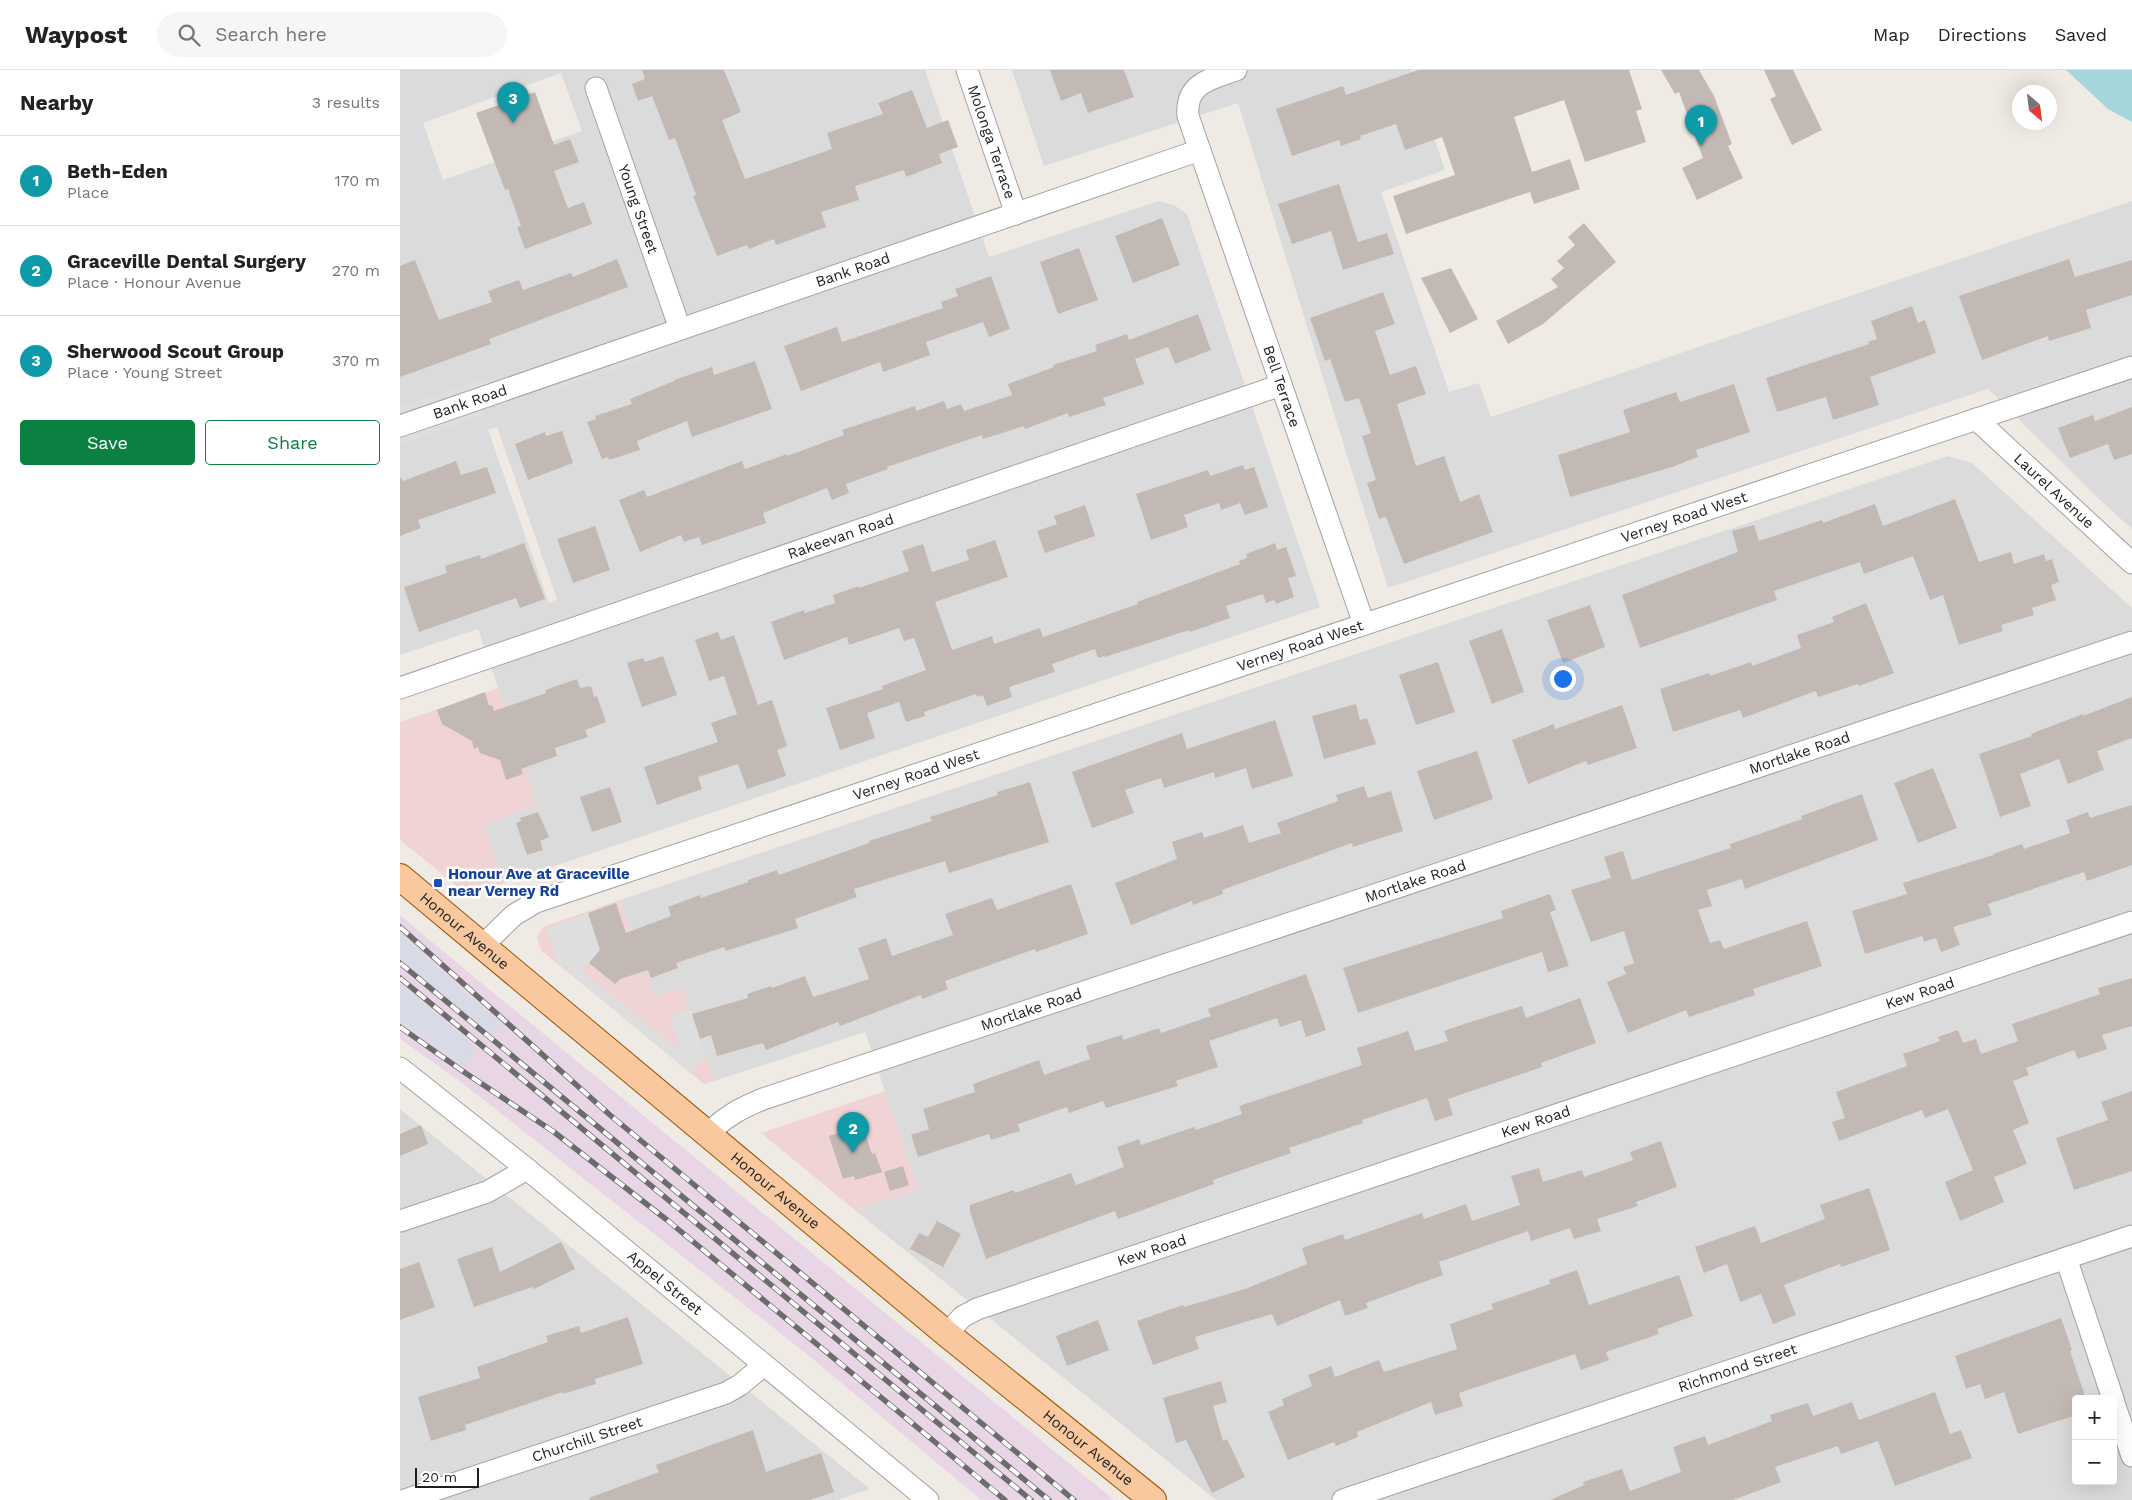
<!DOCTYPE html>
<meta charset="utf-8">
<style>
body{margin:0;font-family:"Work Sans",sans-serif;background:#f6f6f6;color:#222}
.controls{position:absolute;right:15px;bottom:15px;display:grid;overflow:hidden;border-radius:5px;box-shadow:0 5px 20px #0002}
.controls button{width:45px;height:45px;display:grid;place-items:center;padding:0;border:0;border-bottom:1px solid #e0e0e0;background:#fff;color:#222;font:25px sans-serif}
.compass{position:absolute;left:1612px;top:15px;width:45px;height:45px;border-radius:50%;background:#fff;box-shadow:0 5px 20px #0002;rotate:152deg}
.scale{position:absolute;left:15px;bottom:12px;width:64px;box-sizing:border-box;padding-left:5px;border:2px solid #1e1e1e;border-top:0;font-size:14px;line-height:18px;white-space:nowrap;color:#1e1e1e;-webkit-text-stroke:4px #fff;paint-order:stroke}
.you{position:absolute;left:1162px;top:608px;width:18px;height:18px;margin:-12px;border:4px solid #fff;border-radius:50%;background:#1a73e8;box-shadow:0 0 0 8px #1a73e833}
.badge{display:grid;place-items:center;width:32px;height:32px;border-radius:50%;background:#0b8043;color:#fff;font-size:16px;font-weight:700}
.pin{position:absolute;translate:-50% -41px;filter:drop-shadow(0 1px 2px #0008)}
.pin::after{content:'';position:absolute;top:26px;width:18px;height:15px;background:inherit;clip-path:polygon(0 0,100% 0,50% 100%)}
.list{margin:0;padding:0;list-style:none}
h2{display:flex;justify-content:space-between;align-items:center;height:65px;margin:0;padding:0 20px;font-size:21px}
h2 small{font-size:16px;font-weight:400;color:#767676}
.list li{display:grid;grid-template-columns:32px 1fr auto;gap:15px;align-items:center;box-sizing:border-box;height:90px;padding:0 20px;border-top:1px solid #e0e0e0}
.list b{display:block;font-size:19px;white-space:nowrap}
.list p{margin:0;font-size:16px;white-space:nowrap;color:#767676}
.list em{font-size:16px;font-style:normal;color:#767676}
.actions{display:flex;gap:10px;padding:15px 20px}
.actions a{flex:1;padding:11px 0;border:1px solid #0b8043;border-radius:5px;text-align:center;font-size:18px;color:#0b8043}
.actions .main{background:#0b8043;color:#fff}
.icon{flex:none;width:28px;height:28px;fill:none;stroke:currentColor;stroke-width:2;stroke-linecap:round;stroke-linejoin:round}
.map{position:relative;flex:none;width:1732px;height:1430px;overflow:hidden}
header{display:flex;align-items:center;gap:30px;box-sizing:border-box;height:70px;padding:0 25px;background:#fff;border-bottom:1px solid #e0e0e0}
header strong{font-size:24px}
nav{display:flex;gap:28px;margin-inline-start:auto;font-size:18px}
.search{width:350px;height:45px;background:#f6f6f6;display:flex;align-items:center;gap:12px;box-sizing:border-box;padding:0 18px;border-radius:28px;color:#767676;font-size:19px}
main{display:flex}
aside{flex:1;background:#fff}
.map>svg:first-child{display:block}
.residential{fill:#dcdbdb;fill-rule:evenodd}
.commercial{fill:#efd3d5}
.industrial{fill:#e8d6e6}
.parking{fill:#dedede}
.plaza{fill:#d8dae5}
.water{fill:#a5d6dc}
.building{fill:#c3b9b4}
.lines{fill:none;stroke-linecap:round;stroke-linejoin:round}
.minor-casing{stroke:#a2a2a2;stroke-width:23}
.major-casing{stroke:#965502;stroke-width:28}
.minor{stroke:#fff;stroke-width:21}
.major{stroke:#fac89e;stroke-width:26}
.rail-casing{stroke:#6c6c6c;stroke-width:5.5}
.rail{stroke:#fff;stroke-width:4;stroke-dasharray:11;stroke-linecap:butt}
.transit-dot{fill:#1a4fb4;stroke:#fff;stroke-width:2}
.labels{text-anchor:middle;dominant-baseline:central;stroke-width:5;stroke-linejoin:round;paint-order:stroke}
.street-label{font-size:15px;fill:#1e1e1e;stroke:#fff}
.transit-label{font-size:15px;font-weight:bold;fill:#164399;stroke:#fff;text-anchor:start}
</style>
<header>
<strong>Waypost</strong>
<div class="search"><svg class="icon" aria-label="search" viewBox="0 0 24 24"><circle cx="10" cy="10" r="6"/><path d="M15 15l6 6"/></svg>Search here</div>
<nav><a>Map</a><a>Directions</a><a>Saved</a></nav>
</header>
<main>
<aside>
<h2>Nearby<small>3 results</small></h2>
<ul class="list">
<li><span class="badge" style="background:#0f9aa8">1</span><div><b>Beth-Eden</b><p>Place</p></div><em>170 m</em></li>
<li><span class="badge" style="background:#0f9aa8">2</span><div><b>Graceville Dental Surgery</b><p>Place · Honour Avenue</p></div><em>270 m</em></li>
<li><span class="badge" style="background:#0f9aa8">3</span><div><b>Sherwood Scout Group</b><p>Place · Young Street</p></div><em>370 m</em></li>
</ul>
<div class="actions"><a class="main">Save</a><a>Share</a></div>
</aside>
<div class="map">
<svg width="1732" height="1430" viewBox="0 0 1732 1430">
<rect width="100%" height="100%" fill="#efeae4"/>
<path class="residential" d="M0,0H525L589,187L759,131L774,135L787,144L920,537L104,813L84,754L139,734L129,724L134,723L78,559L0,585ZM161,3L182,61L43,110L23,53ZM97,357L157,529L149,533L88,360Z
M612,0H1012L1045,100L981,122L1049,322L1079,313L1091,347L1732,131V459L1700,430L1588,319L988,518L838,33L644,96Z
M1548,386L1572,393L1732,538V1430H816L456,1141L518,1119L465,962L314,1011L283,918L254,927L220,830ZM1676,1329H1713V1411H1676Z
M0,1039L470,1419L437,1430H0Z"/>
<path class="commercial" d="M99,618L134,723L129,725L139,734L84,754L104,813L68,825L0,770V652Z
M220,830L254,927L283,918L314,1011L304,1014L141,880L137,868L143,857Z
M485,1021L518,1119L456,1141L361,1063Z"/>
<path class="industrial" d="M0,845L62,897L714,1430H581L413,1289L61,1012L0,969Z"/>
<path class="parking" d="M282,267L284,275L152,321L150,313Z
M87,308L89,315L0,346V337Z
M81,337L83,345L0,374V365Z
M188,843L200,880L189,893L180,899L275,977L279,973L270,947L290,939L306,987L290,1003L158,893L146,859Z"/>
<path class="plaza" d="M0,865L100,954L92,965L0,888Z
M0,915L77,979L64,996L0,950Z"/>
<path class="water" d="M1666,0H1732V52L1708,39Z"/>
<path class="building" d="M242,0H324L341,42L322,50L345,109L432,79L427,63L483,44L478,33L512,20L527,58L548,50L558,77L539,84L542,93L506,107L504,100L455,116L459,130L421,142L426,157L376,175L374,169L349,179L347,175L317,186L293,126L296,125L275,68L269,70L252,26L238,31L232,14L245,9Z
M650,0H724L734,27L688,43L681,23L661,31Z
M1018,0H1229L1242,39L1236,41L1246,72L1185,92L1164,30L1114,47L1132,102L1170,89L1180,119L1134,134L1130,122L1006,164L993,126L1055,105L1042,67L1005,80L996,54L960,66L961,69L941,76L939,70L892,86L876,39L943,16L946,25Z
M1261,0H1299L1314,26L1332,74L1328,76L1343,108L1297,130L1282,98L1303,88L1279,22L1275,24Z
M1364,0H1393L1422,60L1392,75L1370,29L1376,26Z
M135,22L154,75L170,69L179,92L154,101L168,138L184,132L192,154L125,179L117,157L121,156L108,119L105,120L76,43Z
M939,114L958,172L987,163L994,184L943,200L931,161L892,174L878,134Z
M762,148L780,195L733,213L715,166Z
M1184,153L1216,192L1143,254L1108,274L1096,251L1158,217L1151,209L1164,198L1157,191L1175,175L1168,167Z
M679,178L698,230L658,244L640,192Z
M217,189L228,217L89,269L91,274L0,307V196L15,190L39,250L92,232L88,221L119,210L123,220L171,203L173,207Z
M1669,189L1675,207L1732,190V225L1686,240L1691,258L1649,271L1648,266L1582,290L1559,226Z
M1051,198L1078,249L1050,263L1021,208Z
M591,206L610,259L589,267L583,252L526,272L530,285L483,302L480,292L401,321L384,276L437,257L442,272L543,238L541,232L558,226L555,219Z
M983,222L995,254L975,261L990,305L1016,296L1026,324L997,334L1016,396L1044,386L1060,432L1079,424L1093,462L1004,494L986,447L979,449L967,413L976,410L962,366L971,363L959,328L945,332L930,289L925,291L910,248Z
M1512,236L1518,253L1525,250L1536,283L1470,307L1479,335L1433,350L1426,327L1377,342L1366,308L1469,274L1468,272L1477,269L1471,251Z
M798,244L811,280L775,294L768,277L735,289L744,314L703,328L706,335L669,347L668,343L625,359L624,356L583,369L582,365L487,397L488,399L446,414L449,423L432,430L427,418L363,443L366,453L302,475L299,467L284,472L281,465L240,482L219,430L244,420L247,427L342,391L345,399L387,384V386L444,365L442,360L515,336L516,341L544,331L547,339L561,334L564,341L612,325L608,314L654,297L653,295L697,281L695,275L727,264L729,270Z
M355,291L372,339L292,367L287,351L237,371L240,380L209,390L208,387L202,389L187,352L196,349L195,346L232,334L230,329L274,311V310L312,297L314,305Z
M1334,314L1350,362L1296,380L1298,387L1272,397L1170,427L1158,385L1230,362L1223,340L1276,322L1280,332Z
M1732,337V384L1714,390L1708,374L1670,388L1658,358L1693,345L1695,351Z
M162,361L173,393L128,410L115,374L145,362L146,366Z
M56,391L61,405L87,397L96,423L18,450L21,458L0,466V407L3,411Z
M843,395L845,400L854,397L868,437L845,445L840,433L821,440L819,433L784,445L788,457L751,470L736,424L808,400L810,406Z
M1555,429L1579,492L1611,482L1614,494L1644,484L1646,491L1652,489L1659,512L1651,515L1656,530L1632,538L1634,545L1601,555L1603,561L1559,575L1543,525L1530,530L1513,486L1464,504L1460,492L1374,521L1377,530L1240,578L1222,525L1338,482L1332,461L1354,455L1359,471L1422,450L1423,453L1475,434L1483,456Z
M685,435L695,466L645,483L637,461L657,454L654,446Z
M195,456L210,500L173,513L157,469Z
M595,470L608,507L535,532L552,580L592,566L594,574L640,558L643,567L738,534L737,532L840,494L839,491L847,488L846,484L875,473L877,480L886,477L896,506L888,508L894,527L876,534L874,530L866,533L863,524L826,536L830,548L790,562L789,560L705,587L704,586L698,588L695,579L652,594L655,602L609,617L612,627L587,636L583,625L577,627L576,624L524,642L525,646L506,652L499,632L467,643L475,668L440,680L426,638L483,619L482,616L526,600L514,568L504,571L499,558L449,575L447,567L384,590L371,552L404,540L405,543L435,533L433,525L459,516V518L509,501L502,481L523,474L532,502L569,490L566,480Z
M124,473L145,529L120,538L116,528L19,562L4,517L47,503L45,496L80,485L81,489Z
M1466,533L1494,603L1459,616L1458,614L1418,627L1416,621L1343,648L1340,640L1273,662L1260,619L1309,603L1310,606L1351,592L1352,596L1401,578L1397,565L1434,552L1432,547Z
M1190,535L1205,577L1163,593L1147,550Z
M1102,559L1124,622L1092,634L1069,571Z
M318,562L321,570L334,565L358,635L372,630L387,676L377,680L386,706L347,719L338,694L298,707L302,719L257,735L244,697L318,672L311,653L337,644L324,606L309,611L295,570Z
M263,586L277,625L242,637L227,593L243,588L245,592Z
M1038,592L1055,642L1016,655L999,605Z
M177,609L180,618L191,616L194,627L197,626L206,652L185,660L188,667L155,678L157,686L121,699L123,704L106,710L100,690L80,683L78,677L74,679L72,671L42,654L37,640L85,622L89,636L92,635L94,641L146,623L145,620Z
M1732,627V668L1697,681L1704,700L1668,714L1659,689L1620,704L1631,736L1600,747L1579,684L1632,666L1631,664L1683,644V646Z
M956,634L960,650L967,648L976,674L924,689L912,646Z
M1222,635L1237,678L1188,695L1186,691L1128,714L1112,670L1154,654L1155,659Z
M875,650L893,706L852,719L846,698L815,708L814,702L764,718L761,708L725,720L734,743L692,758L672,702L782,663L787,679Z
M1077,681L1093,729L1034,750L1017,701Z
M1533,698L1557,758L1518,773L1494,713Z
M630,712L649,772L549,803L545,791L454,819L457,827L395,849L398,858L326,881L324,877L276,893L278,898L251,908L248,900L220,909L215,914L189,893L200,880L188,843L216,833L226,863L271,846L268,837L300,825L301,828L348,812V810L377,800L379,805L469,773V771L532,751L530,747L598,725L597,722Z
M964,716L968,728L991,721L1003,761L953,777L952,773L822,820L823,824L793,835L792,831L731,855L715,813L777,789L772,772L802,762L804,768L843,755L849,773L881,763L877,753L938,731L936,725Z
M210,717L222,752L192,762L180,727Z
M1462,724L1478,770L1345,819L1342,809L1307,820L1312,836L1298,840L1310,873L1320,870L1324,879L1407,851L1422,896L1353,919L1355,925L1289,947L1286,940L1228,963L1207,912L1226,904L1223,897L1234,893L1224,861L1191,872L1171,820L1211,808L1204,787L1223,781L1232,810L1331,778L1330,774L1402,749L1401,746Z
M1732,735V795L1687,811L1684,802L1588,834L1592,845L1553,857L1560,875L1541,882L1536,868L1524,872L1522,866L1465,884L1452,841L1507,824L1503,813L1593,785V784L1622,774L1624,779L1670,763L1666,750L1688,742L1690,748Z
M138,742L149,767L140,771L143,780L127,785L116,753L121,751L120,748Z
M671,814L688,864L636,882L635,879L545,911L548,919L522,929L521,925L440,956L438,952L366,980L363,973L317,986L311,965L300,969L292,944L348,928L347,924L371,916L372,918L405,906L413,927L469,909L458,878L486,868L492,886L553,865L545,844L592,828L597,840Z
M1150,824L1156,840L1150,842L1169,896L1148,902L1142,882L958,943L943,898L1103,848L1101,841Z
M906,904L926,960L906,967L901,950L880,957L877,948L809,971L818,997L776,1011L778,1016L706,1038L703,1031L669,1043L667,1037L618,1054L620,1061L591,1070L589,1064L518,1087L511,1065L529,1059L523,1039L575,1022L573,1014L639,990L644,1005L690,989L686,976L722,965L723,970L759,958L761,963L811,946L808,939Z
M1732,908V956L1702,965L1707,979L1678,989L1674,980L1626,998L1629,1005L1613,1011L1629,1053L1613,1060L1627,1094L1594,1107L1604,1132L1560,1151L1545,1112L1573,1100L1548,1039L1525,1048L1522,1040L1439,1071L1432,1052L1445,1048L1436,1022L1507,996L1503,984L1540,971L1538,967L1558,960L1563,973L1576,969L1581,984L1618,971L1612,954L1700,924L1698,918Z
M1180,928L1196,973L1141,993L1142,997L1048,1029L1053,1045L1035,1051L1027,1028L962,1050L963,1053L889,1078L891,1083L813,1110L814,1114L718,1149L715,1141L586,1189L570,1142V1135L614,1120L615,1123L671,1103L676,1115L724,1097L717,1077L739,1069L741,1075L794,1057L796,1060L842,1044L839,1036L962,995L957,978L1008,961L1015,981L1048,971L1044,961L1064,954L1122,936L1126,948Z
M1732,1021V1101L1674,1120L1656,1068L1708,1050L1701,1032Z
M21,1055L28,1074L0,1086V1064Z
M460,1056L462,1064L465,1063L472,1084L475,1083L482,1102L455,1110L454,1106L443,1109L429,1066Z
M1261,1071L1277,1117L1236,1132L1238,1136L1197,1149L1201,1161L1174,1169L1170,1158L1131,1171L1128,1161L1039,1192L1043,1205L966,1233L968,1238L945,1246L940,1230L877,1256L872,1244L795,1267L799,1279L753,1295L737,1251L783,1235L784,1237L845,1219L907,1194L902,1178L943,1164L945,1170L1022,1143L1024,1149L1066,1134L1072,1151L1120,1135L1111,1106L1139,1098L1143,1112L1182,1100L1184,1107L1233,1090L1230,1082Z
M503,1096L509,1115L490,1121L484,1102Z
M1469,1118L1490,1180L1441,1197L1440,1194L1384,1215L1396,1245L1373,1254L1361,1224L1340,1232L1327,1194L1304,1203L1295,1177L1355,1156L1361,1173L1425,1149L1420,1135Z
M537,1151L561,1164L543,1197L510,1179L519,1163L528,1167Z
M161,1172L175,1199L134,1219L132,1217L74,1237L57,1189L92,1177L100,1202Z
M19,1192L35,1237L0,1250V1199Z
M1177,1200L1189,1235L1279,1205L1293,1246L1257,1259L1259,1264L1206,1282L1209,1290L1181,1300L1175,1284L1059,1323L1063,1336L1035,1345L1031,1332L957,1362L958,1367L936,1376L934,1372L888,1390L868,1342L884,1335L882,1329L912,1316L908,1305L931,1296L935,1307L979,1290L984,1302L1057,1279L1050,1254L1093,1239L1091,1234L1150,1214L1149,1210Z
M228,1247L243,1294L195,1309L196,1314L163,1324V1322L65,1355L66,1360L31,1371L18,1327L80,1308L77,1297L148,1272L146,1266L179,1256L181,1263Z
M1661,1248L1672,1280L1670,1281L1686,1329H1676V1345L1618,1364L1604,1322L1585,1329L1580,1314L1566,1319L1555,1286Z
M698,1250L709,1280L667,1296L656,1266Z
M821,1311L827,1332L813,1336L823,1371L827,1369L845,1407L812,1423L786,1370L776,1373L763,1328Z
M1535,1322L1550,1364L1561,1360L1572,1388L1495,1416L1478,1371L1441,1384L1438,1376L1375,1397L1381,1412L1333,1430H1150L1184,1415L1183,1412L1222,1399L1230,1421L1281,1402L1273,1377L1305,1366L1308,1375L1372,1351L1370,1345L1408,1333L1413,1346L1452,1332L1459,1350Z
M353,1360L366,1402L421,1383L434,1422L410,1430H190L189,1428L259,1402L256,1395Z"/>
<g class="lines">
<defs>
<g id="minor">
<path id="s1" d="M567,0L616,144"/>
<path id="s2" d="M836,0C811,9 785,13 788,46L964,554"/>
<path id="s3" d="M196,18L280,259"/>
<path id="s4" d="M1576,349L1732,493"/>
<path id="s5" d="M0,356L800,80"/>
<path id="s6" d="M0,618L881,315"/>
<path id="s7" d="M82,876L114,845L136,832L1732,297"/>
<path id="s8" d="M0,998L127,1099L528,1430"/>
<path id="s9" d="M307,1065C324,1047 341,1038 363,1029L1732,572"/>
<path d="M0,1151L87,1122L127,1099"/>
<path d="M1666,1188L1713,1329"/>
<path id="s10" d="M547,1264L562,1247L577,1239L1732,852"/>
<path d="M1713,1330L1732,1386"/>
<path id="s11" d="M5,1430L326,1323L340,1315L364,1295"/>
<path id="s12" d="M943,1430L1732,1166"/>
</g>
<g id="major">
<path id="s13" d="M0,807L547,1264L753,1430"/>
</g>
</defs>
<use href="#minor" class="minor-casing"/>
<use href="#major" class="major-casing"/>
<use href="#minor" class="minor"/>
<use href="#major" class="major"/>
<defs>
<path id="rail" d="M0,857L210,1045L674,1430
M0,893L649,1430
M0,908L631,1430
M0,957L64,1002L154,1062L267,1150L605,1430"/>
</defs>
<use href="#rail" class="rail-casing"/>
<use href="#rail" class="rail"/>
</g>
<rect class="transit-dot" x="33" y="808" width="10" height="10" rx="2.5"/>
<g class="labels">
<g class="street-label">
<text stroke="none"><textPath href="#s1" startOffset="76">Molonga Terrace</textPath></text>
<text stroke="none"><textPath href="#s3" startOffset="128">Young Street</textPath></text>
<text stroke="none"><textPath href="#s5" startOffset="479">Bank Road</textPath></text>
<text stroke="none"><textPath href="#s2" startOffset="360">Bell Terrace</textPath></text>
<text stroke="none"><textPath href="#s5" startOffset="74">Bank Road</textPath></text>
<text stroke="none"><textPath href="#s4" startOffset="106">Laurel Avenue</textPath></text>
<text stroke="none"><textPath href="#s7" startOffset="1281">Verney Road West</textPath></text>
<text stroke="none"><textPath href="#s6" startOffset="466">Rakeevan Road</textPath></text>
<text stroke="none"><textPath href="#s7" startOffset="876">Verney Road West</textPath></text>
<text stroke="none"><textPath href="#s9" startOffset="1160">Mortlake Road</textPath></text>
<text stroke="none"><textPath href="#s7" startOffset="471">Verney Road West</textPath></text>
<text stroke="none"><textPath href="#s9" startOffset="755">Mortlake Road</textPath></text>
<text stroke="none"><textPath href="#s13" startOffset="84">Honour Avenue</textPath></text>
<text stroke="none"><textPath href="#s10" startOffset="1034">Kew Road</textPath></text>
<text stroke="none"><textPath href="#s9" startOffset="350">Mortlake Road</textPath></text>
<text stroke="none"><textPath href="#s10" startOffset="629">Kew Road</textPath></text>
<text stroke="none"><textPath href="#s13" startOffset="489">Honour Avenue</textPath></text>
<text stroke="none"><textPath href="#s10" startOffset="224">Kew Road</textPath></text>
<text stroke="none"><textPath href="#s8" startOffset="341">Appel Street</textPath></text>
<text stroke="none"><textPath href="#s12" startOffset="416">Richmond Street</textPath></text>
<text stroke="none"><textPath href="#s11" startOffset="192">Churchill Street</textPath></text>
<text stroke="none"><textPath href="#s13" startOffset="894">Honour Avenue</textPath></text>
</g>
<g class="transit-label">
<text x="48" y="804">Honour Ave at Graceville<tspan x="48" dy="17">near Verney Rd</tspan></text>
</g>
</g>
</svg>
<div class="controls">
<button>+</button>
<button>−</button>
</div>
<svg class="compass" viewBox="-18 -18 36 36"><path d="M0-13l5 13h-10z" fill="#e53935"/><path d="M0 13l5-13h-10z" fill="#767676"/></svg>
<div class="scale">20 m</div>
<div class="you"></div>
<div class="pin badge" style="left:1301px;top:76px;background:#0f9aa8">1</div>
<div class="pin badge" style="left:453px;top:1083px;background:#0f9aa8">2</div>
<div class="pin badge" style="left:113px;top:53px;background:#0f9aa8">3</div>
</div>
</main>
